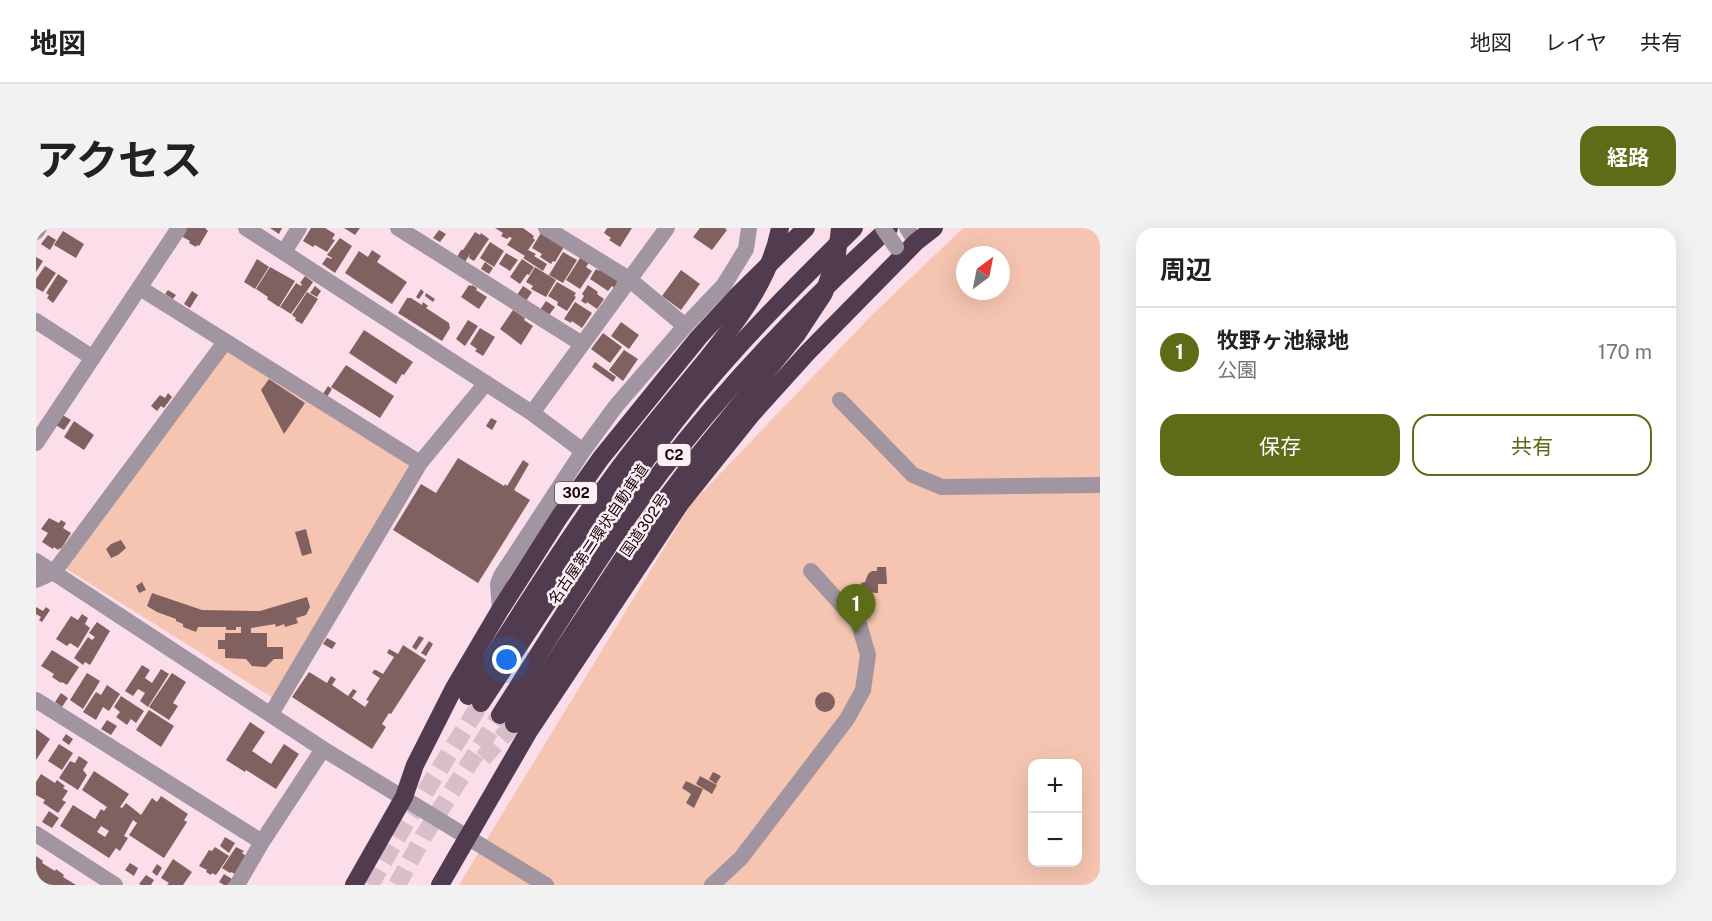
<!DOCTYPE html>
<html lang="ja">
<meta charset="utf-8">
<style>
body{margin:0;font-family:"Public Sans","Noto Sans JP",sans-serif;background:#f2f2f2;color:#222}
.controls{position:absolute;right:18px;bottom:18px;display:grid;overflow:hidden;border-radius:12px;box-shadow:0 6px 24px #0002}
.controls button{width:54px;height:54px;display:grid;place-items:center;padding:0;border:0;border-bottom:2px solid #e0e0e0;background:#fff;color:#222;font:30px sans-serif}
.compass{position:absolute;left:920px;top:18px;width:54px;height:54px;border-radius:50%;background:#fff;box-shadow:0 6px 24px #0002;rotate:32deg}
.you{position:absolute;left:471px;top:432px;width:21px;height:21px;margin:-15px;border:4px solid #fff;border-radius:50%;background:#1a73e8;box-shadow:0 0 0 9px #1a73e833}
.badge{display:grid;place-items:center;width:39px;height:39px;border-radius:50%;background:#5d6d17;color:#fff;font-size:20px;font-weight:700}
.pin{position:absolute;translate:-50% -50px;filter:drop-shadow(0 2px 3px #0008)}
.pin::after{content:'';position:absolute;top:32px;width:21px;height:18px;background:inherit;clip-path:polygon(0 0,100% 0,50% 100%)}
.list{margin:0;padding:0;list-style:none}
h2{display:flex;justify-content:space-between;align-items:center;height:78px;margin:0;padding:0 24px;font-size:26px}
h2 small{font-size:20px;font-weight:400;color:#767676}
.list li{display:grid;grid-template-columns:39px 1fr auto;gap:18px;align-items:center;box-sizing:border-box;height:90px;padding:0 24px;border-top:2px solid #e0e0e0}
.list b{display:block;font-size:22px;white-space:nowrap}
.list p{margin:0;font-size:20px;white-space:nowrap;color:#767676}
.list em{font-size:20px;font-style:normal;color:#767676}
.actions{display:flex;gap:12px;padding:18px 24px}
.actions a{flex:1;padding:14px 0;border:2px solid #5d6d17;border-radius:18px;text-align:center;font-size:21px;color:#5d6d17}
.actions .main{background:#5d6d17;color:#fff}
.map{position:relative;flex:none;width:1064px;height:657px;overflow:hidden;border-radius:18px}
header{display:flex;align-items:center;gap:36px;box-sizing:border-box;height:84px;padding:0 30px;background:#fff;border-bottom:2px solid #e0e0e0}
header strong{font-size:28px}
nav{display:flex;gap:33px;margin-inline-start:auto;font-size:21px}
.intro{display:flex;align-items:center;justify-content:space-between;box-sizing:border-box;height:144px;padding:0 36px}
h1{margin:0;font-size:42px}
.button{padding:15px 27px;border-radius:18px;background:#5d6d17;color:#fff;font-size:21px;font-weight:700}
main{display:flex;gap:36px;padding:0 36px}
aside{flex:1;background:#fff;border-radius:18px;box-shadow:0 6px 24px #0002}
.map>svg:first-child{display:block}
.green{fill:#f5c5b1;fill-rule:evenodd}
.building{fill:#816060;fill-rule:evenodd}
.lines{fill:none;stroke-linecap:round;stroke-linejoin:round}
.highway-tunnel{stroke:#d8bec8;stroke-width:18;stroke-dasharray:18 9;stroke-linecap:butt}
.minor{stroke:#a095a0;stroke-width:16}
.highway{stroke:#503b4f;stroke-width:18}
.minor-bridge{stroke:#a095a0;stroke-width:16}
.highway-bridge{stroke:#503b4f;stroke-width:18}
.labels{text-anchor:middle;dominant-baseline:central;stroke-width:5;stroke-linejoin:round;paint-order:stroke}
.shield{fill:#fff0f6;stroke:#5a4e52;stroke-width:1.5}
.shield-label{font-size:14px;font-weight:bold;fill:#13080c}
.street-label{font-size:15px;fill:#13080c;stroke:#fff0f6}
</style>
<header>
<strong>地図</strong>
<nav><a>地図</a><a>レイヤ</a><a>共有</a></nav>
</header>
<div class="intro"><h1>アクセス</h1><a class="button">経路</a></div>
<main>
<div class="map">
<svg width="1064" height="657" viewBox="0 0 1064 657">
<rect width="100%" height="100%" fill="#fbdee9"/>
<path class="green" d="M927,0H1064V657H423L655,276L836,87ZM929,27H965V63H929ZM996,536H1042V634H996Z
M190,121L377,236L237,470L29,340Z"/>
<path class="building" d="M146,0H169L172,3L163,18L161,17L160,19L153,15L154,13L143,7Z
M234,0H246L243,6Z
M275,0H289L299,6L296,11L299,12L291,24L279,17L277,19L267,13Z
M308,0H324L319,7Z
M459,0H487L498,8L497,10L499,12L492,22L500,26L498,28L511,36L507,43L487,30L489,28L471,17L476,10L473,9L471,11L465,8L467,5Z
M571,0H596L584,19L573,12L575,10L568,5Z
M664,0H689L691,2L676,22L657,9Z
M403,2L410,6L404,14L397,10Z
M27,3L48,16L40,30L18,17Z
M506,3L529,17L519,34L517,33L515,36L504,29L506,26L496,20Z
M439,4L444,7L445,5L453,11L438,33L433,30L434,26L429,34L421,29L425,22H427Z
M12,7L20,12L14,22L5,16Z
M304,10L316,18L299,45L286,36L291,29L295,31L296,30L291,27Z
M454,14L468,23L458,39L444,30Z
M336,22L345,28L341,34L371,54L356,76L309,45L323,23L332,29Z
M527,24L541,32L527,55L513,47Z
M470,25L482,32L474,43L463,36Z
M546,27L554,33L550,39L556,43L544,61L530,52Z
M0,29L7,33L0,44Z
M221,31L233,39L219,61L208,54Z
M486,31L498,39L493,47L491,46L484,56L474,49Z
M449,34L457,40L453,46L445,41Z
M9,38L20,45L7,64L0,60V51Z
M234,39L259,53L243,79L231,71L232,69L220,61Z
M499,39L520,52L510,69L495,61L497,58L490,54Z
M564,40L582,53L578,60L576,58L572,63L554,51L560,41L563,43Z
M645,42L664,56L645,82L626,68Z
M22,46L32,53L17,75L11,70L13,67L10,65Z
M269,48L277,54L255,86L244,79L260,55L265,58L266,56L264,55Z
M521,54L540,65L538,68L540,69L531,83L521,77L522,74L512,68Z
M433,57L435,58L436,57L441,60L440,62L451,69L443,81L425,69Z
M552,57L562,64L561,66L568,71L561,81L551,74L550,76L545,73L548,68L546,66Z
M279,58L285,63L281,69L274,65Z
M487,58L496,64L490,73L481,67Z
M385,61L388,64L383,71L380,69Z
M132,62L140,67L137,71L129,66Z
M156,63L162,67L154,80L148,76Z
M271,64L282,71L266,96L259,92L260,90L256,87Z
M390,65L399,71L397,74L389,68Z
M371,70H375L386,77L387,74L392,78L390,80L413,95L414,100L406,113L362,85Z
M510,73L519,79L513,87L504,82Z
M539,74L556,85L546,100L536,93L535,95L528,91Z
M477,82L489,90L488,92L497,98L485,117L464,101Z
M432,92L442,98L429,118L420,111Z
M585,94L603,107L593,121L575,108Z
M444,100L459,109L447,128L439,123L441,121L434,116Z
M328,102L377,134L368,147L366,146L360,156L313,125Z
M567,105L586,119L574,135L555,121Z
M588,122L602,131L587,153L573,142Z
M559,134L580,149L577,154L556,139Z
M310,137L358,168L344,190L295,159Z
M233,151L269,175L248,206L225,162Z
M292,158L296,161L291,169L287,166Z
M132,165L136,169L128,180L125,178L121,183L115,178L124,167L129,170Z
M25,186L35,192L28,202L18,196Z
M455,190L461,193L456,202L450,198Z
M38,193L58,207L48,222L28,209Z
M422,230L468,258L469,256L471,258L487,232L493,236L478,262L494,272L442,355L357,302L385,256L400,265Z
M13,290L23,295L25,292L30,295L27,300L35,305L25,321L24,320L22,322L18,319L17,321L6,314L12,305L5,301Z
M270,301L276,325L266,328L259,304Z
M85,312L90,320L82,327L75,330L70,321L75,316Z
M841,339H850L851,356H842V365L826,364L825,355L829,354L832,346L836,343H841Z
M106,354L110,362L103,365L100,358Z
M116,365L166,382L224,383L271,369L274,379L270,387L260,390L262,395L249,399L248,396L240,399L239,396L215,400V405H231V419H247V431H238L230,439L216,438L210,431L189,430V421H182V412H189V405H205V399H200V402H190V399H162L160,404L147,399V396L140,393V391L121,384L111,378Z
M0,379L7,383L10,379L14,382L6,394L3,392L5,389L0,386Z
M46,386L52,390L49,396L54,400L42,420L34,415L31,418L20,411L35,388L42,392Z
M61,394L74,403L54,437L49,434L47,437L38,430L52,409L56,412L59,409L53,405Z
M383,408L388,410L380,422L376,419Z
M291,410L300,415L296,421L287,416Z
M393,413L397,416L390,428L385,425Z
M367,417L390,432L355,486L353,485L346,496L350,499L336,521L256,469L273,444L291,455L295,448L300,451L296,457L312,468L317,461L321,463L316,470L329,479L333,473L330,472L344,450L336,445L338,442H340L347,446L358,429L351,425L353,421L362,426Z
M16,422L43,439L31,457L26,454L25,455L16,449L18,446L5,438Z
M106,437L114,442L109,450L116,455L125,441L133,446L112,479L104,473L109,465L102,461L97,468L89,463Z
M51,445L64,453L47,481L34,472Z
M136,445L150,454L137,475L142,478L133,492L113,479Z
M71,457L84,466L73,483L67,479L60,492L47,484L60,464L65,467Z
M779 474a10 10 0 1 1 20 0a10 10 0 1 1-20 0Z
M25,465L32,470L26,479L19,474Z
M85,468L108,483L100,495L95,491L91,497L80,489L84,484L78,479Z
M113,482L138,498L125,519L100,502Z
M71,492L81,498L75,507L65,501Z
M214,494L229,504L216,523L235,536L248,516L263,526L240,561L210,542L209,544L190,532Z
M0,501L14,511L0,532Z
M30,506L37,511L33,517L26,512Z
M23,516L37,525L26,542L12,533Z
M43,528L52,534L47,542L51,547L42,562L23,550L34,533L39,535Z
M58,543L93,566L84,579L86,580L90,575L105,587L116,570L121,574L125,568L152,586L148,592L151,594L128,630L93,607L101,595L97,592L88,608L92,610L84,623L80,620L73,630L24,598L37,577L59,591L65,581L68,583L71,579L46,562ZM65,598L73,603L69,609L61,604Z
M677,544L685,548L680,556L673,551Z
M5,546L19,555L21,552L29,558L27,560L32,563L26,572L30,574L22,585L7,575L9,572L0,567V554Z
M664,548L681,557L676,566L660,556Z
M650,553L667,561L658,580L650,575L655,566L646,560Z
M13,583L23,590L16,600L6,594Z
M189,609L199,615L193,625L184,618Z
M179,619L193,628L180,647L176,645L175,647L170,644L171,642L163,638L173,622L176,623Z
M200,619L208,623L206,625L210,628L199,646L195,644L194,645L186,640Z
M0,628L7,633L6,635L19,643L20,641L28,647L27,649L40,657H0Z
M137,631L156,644L147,657H131L133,655L125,650Z
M94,635L102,640L98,648L89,642Z
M121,636L126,640L121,648L116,644Z
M188,646L196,651L192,657H188L183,654Z
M110,647L118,652L115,657H105L103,656Z"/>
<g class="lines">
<path class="highway-tunnel" d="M447,530L478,496
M334,657L369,596L445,475
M361,657L387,609L464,487"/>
<path class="minor" d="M210,0L496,185L547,223
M362,0L546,116
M510,0L593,51L649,98
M871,0L880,14
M0,4L3,0
M248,24L263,0
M104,60L384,235
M0,93L57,130
M804,172L877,247L906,259L1064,257
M496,185L631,0
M0,215L143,0
M0,333L287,521L510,657
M0,352L18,344L189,114
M464,382L462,356L465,348L547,223L580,178L649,98L688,57L710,21L713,0
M0,472L226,614
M235,486L384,235L450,155
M0,606L79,657
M201,657L226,614L287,521
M676,657L705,630L811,491L827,462L832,427L823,396L775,343"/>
<path class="highway" d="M445,475C515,370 582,262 662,165C710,107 764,53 818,0
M464,487C516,406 566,322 624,245C692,156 770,75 853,0
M318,657L368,569L379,537L418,460L464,382L524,288L565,230L663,109L700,69L770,0
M404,657L493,503L644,276L716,186L772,124L880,14L898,0"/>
<path class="minor-bridge" d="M847,0L860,19"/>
<path class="highway-bridge" d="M432,468C481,391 529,314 583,240C609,205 638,171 666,137C699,96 734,53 744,0
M478,496L599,312L661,229L761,106L788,65L801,26L804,0"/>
</g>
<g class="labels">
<g class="shield">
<rect x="621.5" y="216" width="33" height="22" rx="4.5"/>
<rect x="519" y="254" width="42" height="22" rx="4.5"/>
</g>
<g class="shield-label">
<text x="638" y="227">C2</text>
<text x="540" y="265">302</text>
</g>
<g class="street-label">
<text transform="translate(608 297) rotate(-56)">国道302号</text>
<text transform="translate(562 306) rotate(-56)">名古屋第二環状自動車道</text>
</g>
</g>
</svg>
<div class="controls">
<button>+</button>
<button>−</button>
</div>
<svg class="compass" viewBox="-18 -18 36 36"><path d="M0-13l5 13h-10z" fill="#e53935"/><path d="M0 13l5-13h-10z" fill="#767676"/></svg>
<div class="you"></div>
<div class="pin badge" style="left:820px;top:406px">1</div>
</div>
<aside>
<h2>周辺<small></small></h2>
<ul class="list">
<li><span class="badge">1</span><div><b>牧野ヶ池緑地</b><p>公園</p></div><em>170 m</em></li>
</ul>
<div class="actions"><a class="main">保存</a><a>共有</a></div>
</aside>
</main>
